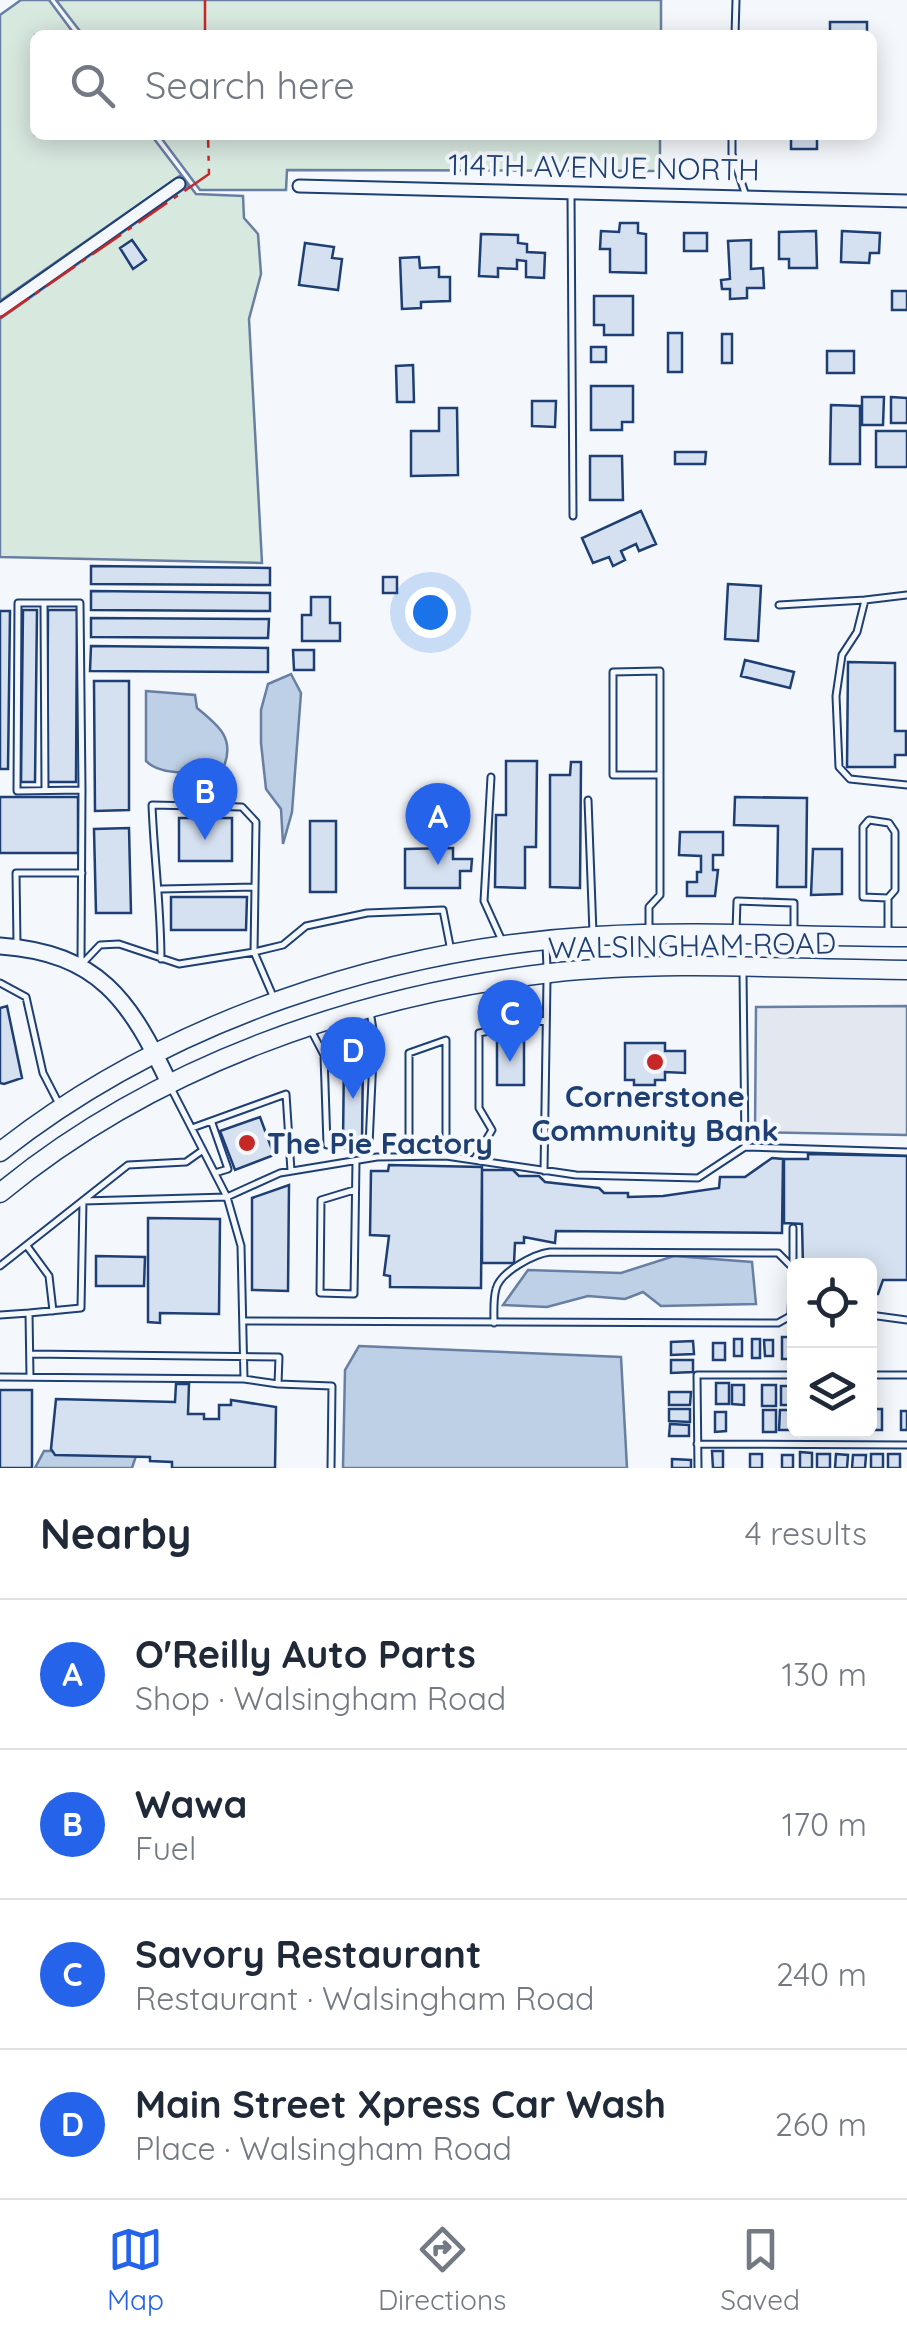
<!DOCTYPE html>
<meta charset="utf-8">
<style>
body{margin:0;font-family:Quicksand,sans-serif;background:#f2f2f3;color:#1f2937}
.controls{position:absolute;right:30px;bottom:30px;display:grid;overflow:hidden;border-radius:15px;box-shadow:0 5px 25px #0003}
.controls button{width:90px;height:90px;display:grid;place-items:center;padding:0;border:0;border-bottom:2px solid #e0e1e3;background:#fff;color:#1f2937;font:50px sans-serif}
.you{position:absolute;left:430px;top:612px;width:35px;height:35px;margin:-25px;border:8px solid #fff;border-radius:50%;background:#1a73e8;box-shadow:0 0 0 15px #1a73e833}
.badge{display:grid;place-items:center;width:65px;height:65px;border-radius:50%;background:#2563eb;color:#fff;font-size:32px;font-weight:700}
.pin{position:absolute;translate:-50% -82px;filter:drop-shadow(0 2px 5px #0008)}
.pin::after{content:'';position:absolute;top:52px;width:35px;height:30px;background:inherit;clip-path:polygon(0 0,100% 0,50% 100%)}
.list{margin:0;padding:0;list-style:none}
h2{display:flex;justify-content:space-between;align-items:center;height:130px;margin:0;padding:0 40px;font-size:42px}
h2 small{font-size:32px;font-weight:400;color:#747a83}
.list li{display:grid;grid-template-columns:65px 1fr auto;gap:30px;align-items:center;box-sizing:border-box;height:150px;padding:0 40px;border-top:2px solid #e0e1e3}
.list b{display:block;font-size:38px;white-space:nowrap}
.list p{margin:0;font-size:32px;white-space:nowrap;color:#747a83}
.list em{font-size:32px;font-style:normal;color:#747a83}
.icon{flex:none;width:55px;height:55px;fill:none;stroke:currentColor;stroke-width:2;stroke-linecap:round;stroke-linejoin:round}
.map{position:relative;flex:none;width:907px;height:1468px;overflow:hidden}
.search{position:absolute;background:#fff;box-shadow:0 5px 25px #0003;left:30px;right:30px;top:30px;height:110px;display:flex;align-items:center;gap:25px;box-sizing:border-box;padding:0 35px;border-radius:15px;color:#747a83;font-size:38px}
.sheet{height:730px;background:#fff}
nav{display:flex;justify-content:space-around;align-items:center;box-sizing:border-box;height:140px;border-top:2px solid #e0e1e3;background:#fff;font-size:28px;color:#747a83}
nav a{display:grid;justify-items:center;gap:5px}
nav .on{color:#2563eb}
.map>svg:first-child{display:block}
.green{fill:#d7e8df;stroke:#687fa3;stroke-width:2.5}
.parking{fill:#e3e8f0;stroke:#687fa3;stroke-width:2.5}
.water{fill:#bed0e5;stroke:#687fa3;stroke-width:2.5}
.building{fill:#d5e0f0;stroke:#1d3f73;stroke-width:2.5}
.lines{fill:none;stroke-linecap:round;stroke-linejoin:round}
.lane-casing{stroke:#1d3f73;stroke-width:9}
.street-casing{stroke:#1d3f73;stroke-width:15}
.secondary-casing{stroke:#1d3f73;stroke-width:19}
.primary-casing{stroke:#1d3f73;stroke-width:21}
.lane{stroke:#f4f7fb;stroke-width:5}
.street{stroke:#f4f7fb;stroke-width:11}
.secondary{stroke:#f4f7fb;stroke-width:15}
.primary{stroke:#f4f7fb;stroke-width:18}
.power{stroke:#c62828;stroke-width:2.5;stroke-dasharray:35 8 5 8;stroke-linecap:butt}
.poi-dot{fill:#c62828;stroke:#f4f7fb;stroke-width:4}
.labels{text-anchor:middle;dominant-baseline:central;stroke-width:8;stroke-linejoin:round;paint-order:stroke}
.street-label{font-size:30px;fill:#1d3f73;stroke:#f4f7fb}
.poi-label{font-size:30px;font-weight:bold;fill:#1d3f73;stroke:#f4f7fb}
</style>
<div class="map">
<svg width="907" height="1468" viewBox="0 0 907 1468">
<rect width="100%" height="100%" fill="#f4f7fb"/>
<path class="green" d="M21,0H49L75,35H35V135H151L196,194L243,196L244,218L258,234L261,274L249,319L262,563L0,557V319L188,186L181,175L0,301V15Z
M56,0H661V35H83Z
M159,135H660V171L287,170L286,190H200Z"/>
<path class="parking" d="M907,1006V1135L755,1132L756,1007Z"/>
<path class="water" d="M291,674L301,693L292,812L283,844L281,809L266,789L261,743V710L268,684Z
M146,691L195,695L197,708C218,725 235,738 224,766C203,774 162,777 146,761Z
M674,1256L752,1262L756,1304L661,1306L643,1292L625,1299L588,1296L547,1307L503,1305L528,1270L621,1273Z
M359,1346L621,1357L627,1468H343L345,1370Z
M138,1450L132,1468H35L44,1451Z"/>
<path class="building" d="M830,22H867V35H830Z
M791,135H817V149H791Z
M620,223H638V233L646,234V273L610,272V249H600L601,231L619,232Z
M816,231L817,268H789V259H779V232Z
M842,231L880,233L879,253H870L869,263L841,262Z
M684,233H707V251H684Z
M481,234L518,235V243L527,244V252L545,253L544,278L526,277V261L517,260V269L498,268V277L479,276Z
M132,240L146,260L133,269L120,248Z
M751,240V269L763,268L764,288H747V298L730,299V289H722L721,280L730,279L728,241Z
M305,243L334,247L332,258L342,259L338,290L299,285Z
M419,257L420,268L439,267V277H450V301L421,302V308L402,309L400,258Z
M892,291H907V310H892Z
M594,296H633V335H604V325H594Z
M668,333H682V372H668Z
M722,334H732V363H722Z
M591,347H606V362H591Z
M827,351H854V373H827Z
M413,365L414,402H397L396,366Z
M591,386H633V422H622V430H591Z
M862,397H884L883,425H862Z
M891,397L907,398V423H891Z
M532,401H556L555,427L532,426Z
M831,405L860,406V464H830Z
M439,408H457L458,475L411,476V431H439Z
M876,431H907V467H876Z
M675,452H706L705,464H675Z
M590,456H622L623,500H590Z
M641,511L656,544L639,551L636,544L621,551L625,560L613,566L609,557L593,563L582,538Z
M91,566L270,568V585L91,584Z
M383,577H397V593H383Z
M728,584L761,586L758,641L725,639Z
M91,591L270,593V611L91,610Z
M311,597H330V623H340V641H302V615H311Z
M23,610H37L35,782H21Z
M48,610H77L76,782H47Z
M0,611H10L8,769H0Z
M91,618L269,619L268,638L91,637Z
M91,646L268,648V672L90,671Z
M293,650H314V670H294Z
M745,660L794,672L790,688L741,676Z
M848,662L895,663V731H906V755H895V767H847Z
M94,681H129V810L95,811Z
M506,761H537L536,847H525V888L495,887L496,815H506Z
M571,762H581L580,888L550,887V775H570Z
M0,797H78V853H0Z
M735,797L807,798L806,887H777L778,826L734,825Z
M179,818H232V861H179Z
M310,821H336V892H310Z
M129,828L131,913H96L94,829Z
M680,832H723V855H713V870H718L715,896H687V882H697V872H701V856L679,855Z
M453,848V859H472L471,871H460V888H405V849Z
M813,849H842V894L811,895Z
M171,897H247L246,930H171Z
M7,1006L22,1078L4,1084L0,1083V1008Z
M497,1038H524V1085H497Z
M625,1043H665V1051H685V1073L665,1072V1080H655V1085H634V1080H625Z
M344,1056H363L362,1143L343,1142Z
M260,1117L274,1155L235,1170L220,1131Z
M808,1154L907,1156V1280H883L878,1294H870V1266H803L802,1224L784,1223V1159H808Z
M772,1158L783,1159L782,1233L556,1231L555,1243L524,1237V1243H515L514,1263H482V1170H513L519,1176H539L545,1182L599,1188L604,1193H628V1197L663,1196L719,1188L720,1177H745Z
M389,1165L482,1167L481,1288L390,1287V1276L384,1275L389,1236L370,1235L371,1171H388Z
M289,1185L288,1291L252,1290V1198Z
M148,1218L220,1219L219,1314L160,1313V1323L148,1322Z
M96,1256L145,1257L144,1286H96Z
M782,1337H790L789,1359H782Z
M734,1339H742V1356H734Z
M752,1339H760V1358H752Z
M764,1340H773V1356H765Z
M693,1341L694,1354L671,1355V1342Z
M713,1343H725V1360H713Z
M671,1360H693V1372L671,1373Z
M716,1383H729V1404H716Z
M176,1384H189L188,1414H204V1419H219V1405H231V1400L276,1407L275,1468H172V1462L150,1461V1457L55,1455L51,1449L56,1399L175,1402Z
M732,1385H744V1405L732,1404Z
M762,1385H776V1406H762Z
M781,1386H792V1405H781Z
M0,1390H32V1468H0Z
M669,1392H691L690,1405H669Z
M669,1409H690V1422L669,1421Z
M870,1409H882V1430H870Z
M763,1410H776V1432H763Z
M780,1410H794V1430H779Z
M901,1411H907V1430H901Z
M715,1412H726V1431L715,1432Z
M670,1424L689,1425V1436H669Z
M712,1451H723V1468H713Z
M800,1452L812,1453V1468H800Z
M750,1454H762V1468H750Z
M817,1454H830V1468H817Z
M836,1454L848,1455L847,1468H835Z
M871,1454H883V1468H871Z
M888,1454H900V1468H888Z
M782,1455H793V1468H782Z
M853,1455H866L865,1468H852Z
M672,1459L691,1460V1468H672Z"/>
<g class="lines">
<defs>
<path id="lane" d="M735,35L736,0
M732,135V154L746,196
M571,193L573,516
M907,595L865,600L857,632L842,655L836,696L839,767L850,779L907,785
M44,603L45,790
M779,605L865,600
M491,777L484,901L503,943
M588,800L593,933
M161,889L255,887
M888,898L863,897V827L869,820L889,823L895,832V890L888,898V934
M649,927V907L660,895V671L613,672V775H658
M736,931L737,901L794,903V933
M17,944L16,873H82
M546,944L547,968
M161,959C161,907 154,857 152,805L242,807L256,822L254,952L283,945L306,926L367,913L443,910L451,951
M81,962L82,790L17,791L18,603H80L82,790
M81,965L100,945L119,944L179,964L254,952L273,996
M743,972L745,1147
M0,983L26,997L43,1073L60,1106
M312,1032L324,1055L327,1145H369L374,1036L370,1011
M172,1090L227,1197L280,1173L377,1157L446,1156L576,1175L698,1178L745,1147L907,1152
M212,1123L228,1169L215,1173
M192,1128L286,1094L291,1171
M409,1155V1053L446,1040V1156
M474,1160L492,1130L479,1108V1033L546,1020
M544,1171L547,979
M354,1190L321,1200L320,1293L354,1294L356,1161
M27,1246L49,1276L53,1311
M793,1265V1228
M0,1266L128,1165L186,1162L203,1150
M0,1315L29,1313L30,1377
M870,1315L907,1320
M243,1321L778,1323L794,1314
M494,1323C494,1312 493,1299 496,1289C500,1272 534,1254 550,1252L778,1253L793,1268L791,1313
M30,1354L279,1357L278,1384L332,1386L331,1468
M870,1375H907
M0,1377L244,1379L241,1246L227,1197L83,1201L81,1308L29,1313
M244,1379L278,1384
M697,1444L907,1445
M698,1468L697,1375H794"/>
<path id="street" d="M299,186L907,201
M0,310L179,184"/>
<path id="secondary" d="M0,946C99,953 130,1000 170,1085"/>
<path id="primary" d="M0,1152C166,1021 387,948 597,936C700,930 804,937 907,937
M0,1193C154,1066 355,996 550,973C667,960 789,969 907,970"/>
</defs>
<use href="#lane" class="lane-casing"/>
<use href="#street" class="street-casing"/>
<use href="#secondary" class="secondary-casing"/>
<use href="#primary" class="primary-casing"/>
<use href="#lane" class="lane"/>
<use href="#street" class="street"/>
<use href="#secondary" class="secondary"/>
<use href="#primary" class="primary"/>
<path class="power" d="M205,0V35
M0,318L209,174L208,135"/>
</g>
<g class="poi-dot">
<circle cx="655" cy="1062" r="10"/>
<circle cx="247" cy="1143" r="10"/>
</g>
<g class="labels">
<g class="street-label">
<text transform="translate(604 167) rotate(1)">114TH AVENUE NORTH</text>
<text transform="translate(692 945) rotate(-1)">WALSINGHAM ROAD</text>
</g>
<g class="poi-label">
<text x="655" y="1096">Cornerstone<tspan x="655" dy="34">Community Bank</tspan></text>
<text x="267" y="1143" text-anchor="start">The Pie Factory</text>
</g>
</g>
</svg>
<div class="controls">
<button><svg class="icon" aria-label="locate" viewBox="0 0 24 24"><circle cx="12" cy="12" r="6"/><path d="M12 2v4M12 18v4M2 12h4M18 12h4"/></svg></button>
<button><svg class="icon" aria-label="layers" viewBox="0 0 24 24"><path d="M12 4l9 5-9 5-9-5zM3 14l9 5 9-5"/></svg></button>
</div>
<div class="you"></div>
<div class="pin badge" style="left:438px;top:865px">A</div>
<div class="pin badge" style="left:205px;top:840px">B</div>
<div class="pin badge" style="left:510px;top:1062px">C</div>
<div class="pin badge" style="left:353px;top:1099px">D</div>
<div class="search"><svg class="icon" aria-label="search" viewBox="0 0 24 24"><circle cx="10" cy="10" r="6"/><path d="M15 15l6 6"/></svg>Search here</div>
</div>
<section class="sheet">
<h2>Nearby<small>4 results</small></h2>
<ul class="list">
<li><span class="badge">A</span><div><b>O'Reilly Auto Parts</b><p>Shop · Walsingham Road</p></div><em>130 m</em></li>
<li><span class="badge">B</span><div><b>Wawa</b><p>Fuel</p></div><em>170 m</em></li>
<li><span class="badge">C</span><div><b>Savory Restaurant</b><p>Restaurant · Walsingham Road</p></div><em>240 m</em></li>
<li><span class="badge">D</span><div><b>Main Street Xpress Car Wash</b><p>Place · Walsingham Road</p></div><em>260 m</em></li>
</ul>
</section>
<nav>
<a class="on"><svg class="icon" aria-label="map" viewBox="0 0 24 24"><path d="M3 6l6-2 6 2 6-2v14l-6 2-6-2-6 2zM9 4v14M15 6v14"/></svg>Map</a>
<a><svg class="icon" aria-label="directions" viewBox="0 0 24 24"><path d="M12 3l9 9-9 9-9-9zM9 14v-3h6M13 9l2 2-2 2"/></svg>Directions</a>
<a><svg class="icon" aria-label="saved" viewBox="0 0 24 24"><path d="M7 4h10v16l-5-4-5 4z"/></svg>Saved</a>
</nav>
